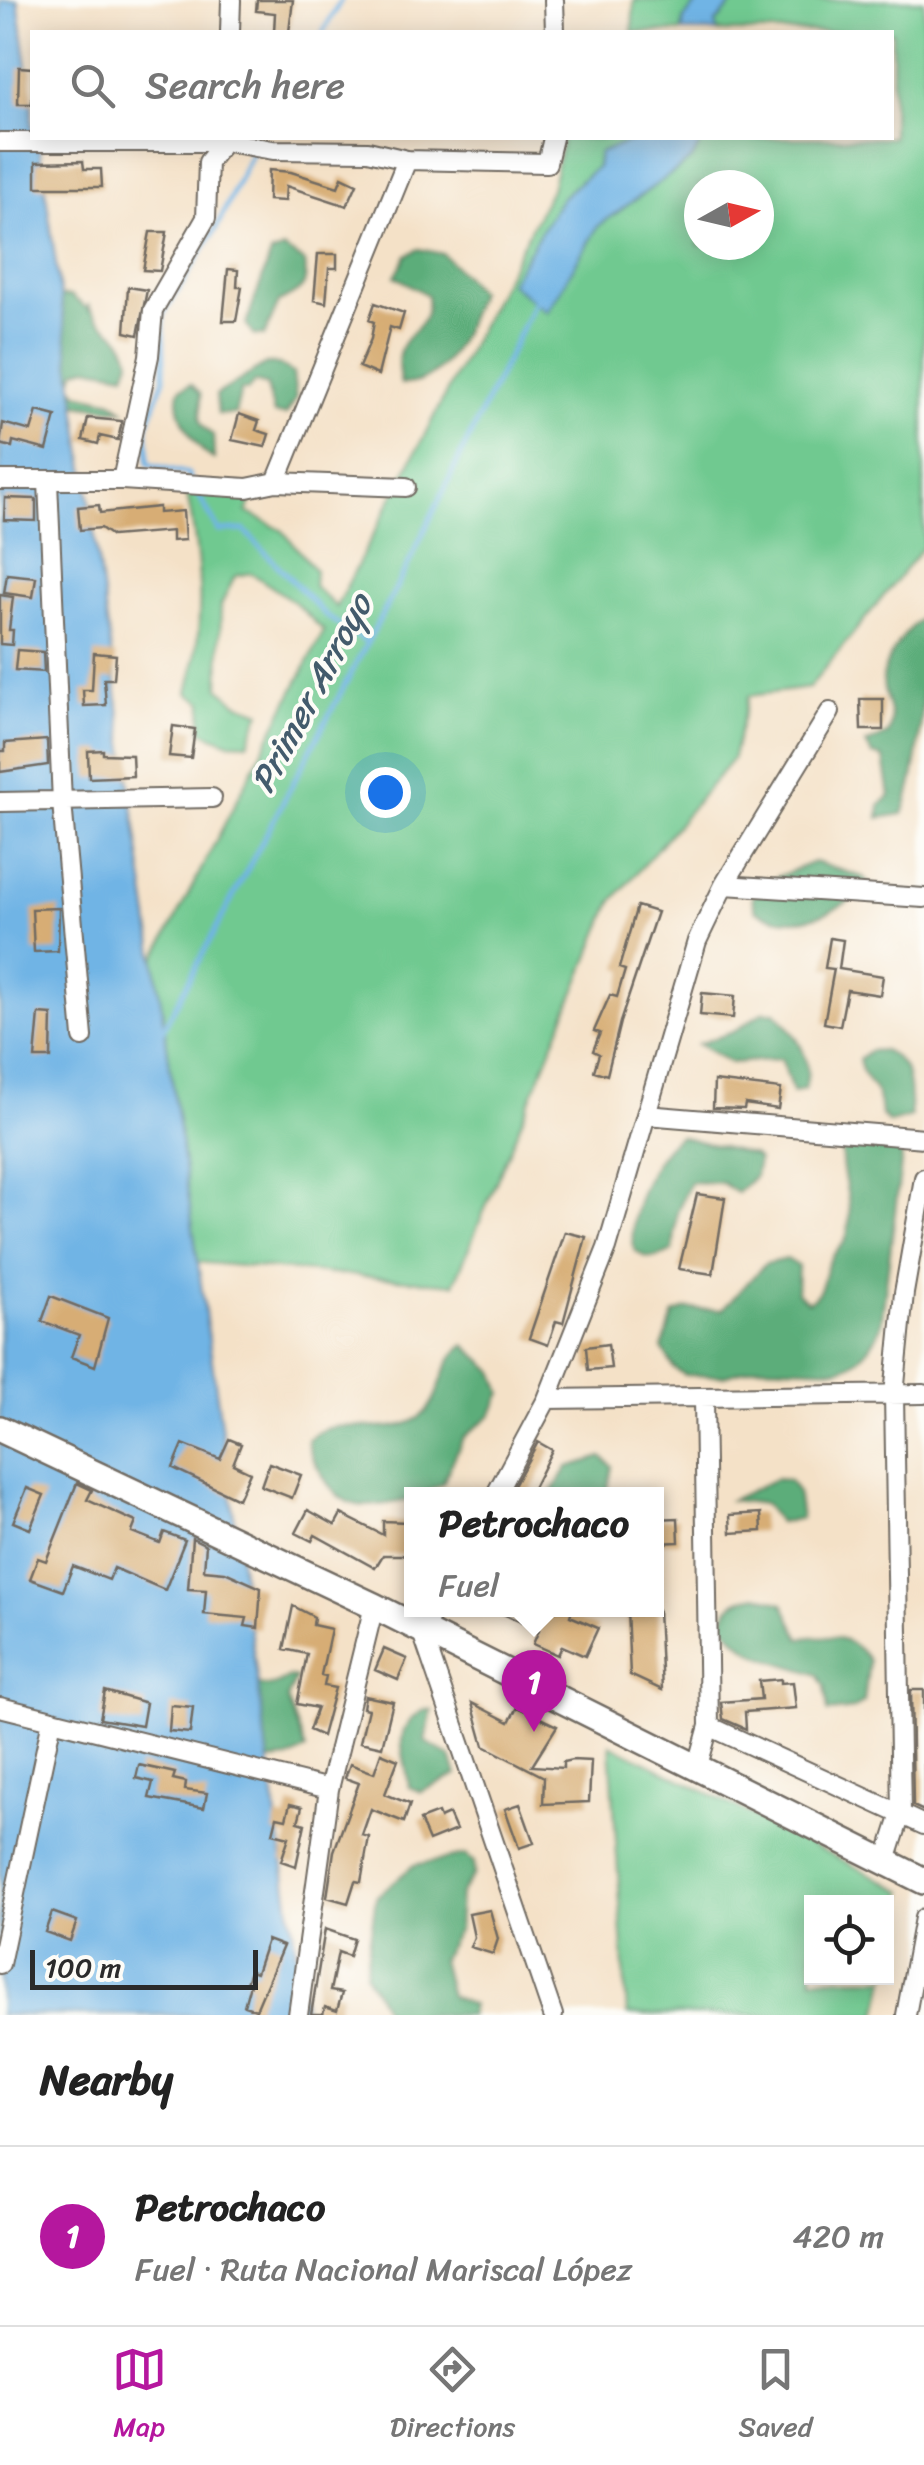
<!DOCTYPE html>
<meta charset="utf-8">
<style>
body{margin:0;font-family:Sriracha,sans-serif;background:#f2f2f2;color:#222}
.controls{position:absolute;right:30px;bottom:30px;display:grid;overflow:hidden;border-radius:0px;box-shadow:0 5px 25px #0003}
.controls button{width:90px;height:90px;display:grid;place-items:center;padding:0;border:0;border-bottom:2px solid #e0e0e0;background:#fff;color:#222;font:50px sans-serif}
.compass{position:absolute;left:684px;top:170px;width:90px;height:90px;border-radius:50%;background:#fff;box-shadow:0 5px 25px #0003;rotate:82deg}
.scale{position:absolute;left:30px;bottom:25px;width:228px;box-sizing:border-box;padding-left:10px;border:5px solid #2b2b2b;border-top:0;font-size:28px;line-height:35px;white-space:nowrap;color:#2b2b2b;-webkit-text-stroke:8px #fdfcf7;paint-order:stroke}
.you{position:absolute;left:385px;top:792px;width:35px;height:35px;margin:-25px;border:8px solid #fff;border-radius:50%;background:#1a73e8;box-shadow:0 0 0 15px #1a73e833}
.badge{display:grid;place-items:center;width:65px;height:65px;border-radius:50%;background:#b5179e;color:#fff;font-size:32px;font-weight:700}
.pin{position:absolute;translate:-50% -82px;filter:drop-shadow(0 2px 5px #0008)}
.pin::after{content:'';position:absolute;top:52px;width:35px;height:30px;background:inherit;clip-path:polygon(0 0,100% 0,50% 100%)}
.popup{position:absolute;left:404px;top:1487px;width:260px;height:130px;box-sizing:border-box;display:grid;place-content:center;border-radius:0px;background:#fff;filter:drop-shadow(0 2px 8px #0005);font-size:32px;white-space:nowrap;color:#767676}
.popup b{font-size:38px;color:#222}
.popup::after{content:'';position:absolute;left:50%;top:100%;margin-left:-20px;border:20px solid transparent;border-top-color:#fff}
.list{margin:0;padding:0;list-style:none}
h2{display:flex;justify-content:space-between;align-items:center;height:130px;margin:0;padding:0 40px;font-size:42px}
h2 small{font-size:32px;font-weight:400;color:#767676}
.list li{display:grid;grid-template-columns:65px 1fr auto;gap:30px;align-items:center;box-sizing:border-box;height:180px;padding:0 40px;border-top:2px solid #e0e0e0}
.list b{display:block;font-size:38px;white-space:nowrap}
.list p{margin:0;font-size:32px;white-space:nowrap;color:#767676}
.list em{font-size:32px;font-style:normal;color:#767676}
.icon{flex:none;width:55px;height:55px;fill:none;stroke:currentColor;stroke-width:2;stroke-linecap:round;stroke-linejoin:round}
.map{position:relative;flex:none;width:924px;height:2015px;overflow:hidden}
.search{position:absolute;background:#fff;box-shadow:0 5px 25px #0003;left:30px;right:30px;top:30px;height:110px;display:flex;align-items:center;gap:25px;box-sizing:border-box;padding:0 35px;border-radius:0px;color:#767676;font-size:38px}
.sheet{height:310px;background:#fff}
nav{display:flex;justify-content:space-around;align-items:center;box-sizing:border-box;height:140px;border-top:2px solid #e0e0e0;background:#fff;font-size:28px;color:#767676}
nav a{display:grid;justify-items:center;gap:5px}
nav .on{color:#b5179e}
.map>svg:first-child{display:block}
.green{fill:#6fc990;stroke:#4d7a5e;stroke-width:2.5;fill-rule:evenodd}
.forest{fill:#5bad7a;stroke:#436c52;stroke-width:2.5}
.water{fill:#6fb4e5;stroke:#4d7088;stroke-width:2.5}
.lines{fill:none;stroke-linecap:round;stroke-linejoin:round}
.stream{stroke:#6fb4e5;stroke-width:5}
.building{fill:#d7ad74}
.minor-casing{stroke:#716b62;stroke-width:22}
.highway-casing{stroke:#716b62;stroke-width:30}
.minor{stroke:#fff;stroke-width:18}
.highway{stroke:#fff;stroke-width:25}
.labels{text-anchor:middle;dominant-baseline:central;stroke-width:8;stroke-linejoin:round;paint-order:stroke}
.water-label{font-size:35px;font-style:italic;fill:#435b6c;stroke:#fdfcf7}
</style>
<div class="map">
<svg width="924" height="2015" viewBox="0 0 924 2015">
<rect width="100%" height="100%" fill="#fdfcf7"/>
<filter id="ink" filterUnits="userSpaceOnUse"><feTurbulence type="fractalNoise" baseFrequency=".01" numOctaves="2"/><feDisplacementMap in="SourceGraphic" scale="20" xChannelSelector="R" yChannelSelector="G"/><feConvolveMatrix kernelMatrix="1 2 1 2 8 2 1 2 1" color-interpolation-filters="sRGB"/></filter>
<filter id="wash" filterUnits="userSpaceOnUse"><feTurbulence type="fractalNoise" baseFrequency=".0048" numOctaves="4" result="noise"/><feDisplacementMap in="SourceGraphic" scale="40" xChannelSelector="R" yChannelSelector="G"/><feGaussianBlur stdDeviation="2.25" result="paint"/><feColorMatrix in="noise" values="0 0 0 0 0 0 0 0 0 0 0 0 0 0 0 0 0 1.4 0 .05"/><feComposite in="paint" operator="in"/></filter>
<g filter="url(#wash)">
<rect width="100%" height="100%" fill="#f4e1c7"/>
<path class="green" d="M634,0H700L684,19L682,32H632Z
M736,0H924V546L809,688L749,696L732,760L612,902L454,1284L76,1252L134,1000L324,631L293,601L251,573L235,576L221,605L219,688L237,703L261,712L248,743L227,742L201,731L203,702L188,693C206,625 201,558 186,490L220,492L251,502L247,512L283,531L315,570L314,586L336,607L551,189L563,138H639L599,153L597,167L561,198L547,312L598,226L692,159L703,138H892V32H717L716,23ZM699,185H759V245H699Z
M610,1744L904,1891L887,1975L886,1902H812V1978H886L878,2015H627Z"/>
<path class="forest" d="M284,249L305,262C309,290 299,291 279,302L264,336L253,335L246,324L271,254Z
M419,249L443,254L478,291C467,327 446,386 401,384C387,324 432,341 427,295L395,276L407,255Z
M59,296H71L89,310L88,304C98,329 126,330 130,361L125,374L87,367L76,371L71,383L78,393L113,401L123,410L50,401Z
M266,364H278L293,373L296,399L286,415L274,414L267,386L255,382L247,391L241,390L235,414H218L216,395Z
M191,384L200,393C204,413 192,421 213,435L214,459C195,451 171,408 180,389Z
M924,616C924,681 924,755 903,814L879,818L880,805L890,796L884,758L872,755L866,744L888,734C897,713 882,698 883,678C883,660 910,625 924,616Z
M814,862L863,877L872,886C834,912 800,933 756,911L752,898L759,888L779,876Z
M763,1012H775C796,1033 814,1059 805,1089L793,1093L781,1059L731,1063L698,1044L733,1032Z
M883,1050C915,1065 908,1088 911,1117L889,1123L881,1115C879,1081 863,1086 859,1059L869,1051Z
M854,1134L901,1143L902,1156L881,1325C874,1346 859,1364 838,1369L759,1366L723,1376L685,1375L674,1368L662,1348L674,1314L686,1309L722,1310L765,1264L787,1259L798,1266L797,1293L808,1302C826,1290 821,1279 829,1262C833,1252 844,1247 847,1236C856,1201 837,1173 843,1142Z
M679,1136L753,1155L758,1160L755,1176L737,1193L722,1183L690,1182L677,1212L673,1251C660,1258 645,1262 634,1249C627,1214 650,1158 679,1136Z
M465,1345L494,1371L502,1393L491,1415L463,1438L443,1483L422,1494H412L411,1500C371,1506 345,1516 323,1476C316,1464 309,1455 308,1440C338,1410 385,1442 420,1417C444,1399 439,1360 465,1345Z
M602,1457L612,1466L607,1494H551L568,1467Z
M775,1479L789,1480L797,1491L801,1518L779,1523L765,1504L731,1500Z
M757,1595L783,1603L800,1638C830,1635 851,1634 869,1661L864,1702L854,1709L828,1712L825,1686L818,1675C779,1660 749,1662 723,1623C727,1603 738,1599 757,1595Z
M289,1677L296,1678L287,1699L306,1750L289,1759L258,1762L243,1680C261,1687 273,1691 289,1677Z
M424,1710H432L425,1741L451,1757L457,1775L421,1792L409,1787C406,1752 388,1732 424,1710Z
M465,1855L474,1862V1874L460,1894L458,1930L441,1960L450,1996L472,2005L470,2015H388L365,1973L376,1897L414,1865Z"/>
<path class="water" d="M0,0H18L32,102V138H38L305,2015H0Z
M700,0H736L716,23L717,32H682L684,19Z
M639,138H703L692,159L598,226L547,312L510,283L561,198L597,167L599,153Z"/>
<g class="lines">
<path class="stream" d="M323,32L341,0
M190,480L188,474L149,464L147,426L164,378L163,315L217,227L252,152
M195,489L219,531L244,530L326,616L367,643
M161,1033L404,573L536,299"/>
</g>
<g id="blocks">
<path class="building" d="M257,0H293L289,32H274L275,13L256,11Z
M19,67L32,68V104H18Z
M83,161L84,169H101L102,187H36V162Z
M269,170L291,172L338,187L342,177L357,184L347,206L286,186L285,201L268,200Z
M150,232H167L160,271L143,270Z
M318,254H337V268H329L326,303L314,300Z
M228,269L238,270L237,287H242L236,321H223Z
M128,287L147,290L138,335L125,332Z
M375,303L404,313L399,330L390,327L378,375L359,367L371,339L374,322L369,320Z
M37,411L56,416L47,450L13,441L12,447L0,444L3,423L31,431Z
M239,414L259,421L256,430L269,434L265,447L232,440Z
M88,418L122,421L118,440L100,436L98,444L83,440Z
M5,498L36,499V521L4,520Z
M99,505L100,513L159,507V513L183,511L185,540L172,541V531L112,536L101,528L80,530L78,507Z
M7,574L36,577L33,597L4,593Z
M0,595L13,597L9,630H13L12,645L0,644Z
M17,650L43,652L44,672L15,670Z
M94,653L116,655L114,679H104L106,705L84,706L83,690H92Z
M860,699H883V730H861Z
M173,726L195,729L191,758L169,756Z
M47,740L48,765L0,772V751H5V743Z
M103,750V754L132,755L133,776L89,778L88,751Z
M637,906L657,912L620,1022L607,1075L594,1071L599,1054L593,1051L600,1033L594,1031L610,995L617,997L625,970L619,968Z
M59,908L58,951L34,952L32,909Z
M830,938L843,940L839,969L883,976L880,995L847,990L840,1026L824,1023L834,969L825,968Z
M702,993L735,996L733,1018L700,1015Z
M39,1014L52,1015L51,1058H35Z
M714,1081L781,1089L778,1109L745,1104L744,1109L713,1108Z
M697,1194L725,1198L713,1274L679,1269Z
M565,1232L586,1237L563,1323L556,1321L548,1345L529,1338Z
M51,1296L108,1318L95,1366L71,1357L79,1335L42,1321Z
M608,1344L611,1368L588,1370L586,1347Z
M229,1439L241,1444L233,1464L250,1472L238,1499L173,1468L183,1444L220,1459Z
M538,1442L552,1450L530,1494H515L518,1488L514,1486Z
M269,1463L301,1475L292,1498L261,1486Z
M77,1483L92,1490L87,1500L136,1522L132,1532L160,1543L164,1532L185,1540L165,1590L114,1568L109,1580L73,1566L63,1591L30,1579L38,1558L46,1561Z
M27,1488L44,1495L30,1529L13,1522Z
M308,1510L335,1525L341,1514L383,1535V1521L407,1522V1555H383L375,1568L315,1535L312,1541L296,1533Z
M761,1513L762,1531L731,1533L730,1515Z
M678,1518L679,1542L656,1543V1519Z
M192,1538L206,1545L204,1570L225,1572L261,1588L258,1628L245,1626L247,1618L204,1614L206,1590L188,1589Z
M293,1606L314,1617L313,1625L331,1629L321,1675L326,1676L324,1686L335,1688L322,1736L309,1730L317,1708L297,1704L307,1654L284,1649Z
M494,1610H572L570,1616L598,1628L585,1656L562,1646L558,1655L533,1644L539,1630Z
M627,1610H658L662,1690L630,1675Z
M384,1649L407,1659L398,1680L375,1670Z
M781,1679V1683L793,1682L796,1708L745,1712L746,1729L723,1719L721,1702L761,1699L759,1681Z
M911,1690H924V1811L913,1806Z
M105,1691L146,1703L142,1726L100,1719Z
M365,1696L393,1702L382,1747L360,1742L368,1709L363,1708Z
M472,1703L509,1722L517,1707L557,1726L532,1766L563,1768V1762L572,1760L591,1761L589,1802L543,1804L544,1777L484,1746Z
M171,1705L193,1707L190,1733L169,1731Z
M381,1753L398,1760L385,1794L410,1804L404,1822L371,1809L362,1835L369,1837L361,1882L355,1881L348,1903L327,1897L334,1851L359,1783L345,1778L350,1764L374,1773Z
M139,1765L175,1773L173,1779L186,1782L185,1790L207,1793L204,1808L149,1798L153,1782L136,1778Z
M290,1804L302,1807L298,1822L305,1824L296,1866L281,1861L289,1837L273,1833L277,1817L286,1819Z
M520,1804L534,1843L519,1848L505,1809Z
M438,1813L440,1818L449,1814L456,1830L429,1841L420,1820Z
M490,1910L498,1939L493,1954L470,1947L474,1937L469,1914Z
M52,1912L77,1921L70,1941L45,1932Z
M325,1929L354,1939L349,1956L338,1952L330,1991L342,1993L337,2011L325,2007L323,2015H311Z
M267,1940L283,1946L256,2010L244,2006L250,1984L246,1983L250,1971L256,1973Z"/>
</g>
</g>
<g filter="url(#ink)">
<use href="#blocks" fill-opacity="0" stroke="#716b62" stroke-width="2.5"/>
<g class="lines">
<defs>
<path id="minor" d="M554,0L555,32
M230,32L231,0
M0,142H227L273,150L368,151L407,160L547,163L553,138
M0,480H122L247,488L276,482L406,487
M122,480L149,356L153,310L206,218L208,162L227,138
M48,482L62,802L83,1037
M276,482L407,160
M0,802L212,798
M724,885L924,898
M646,1115L924,1138
M547,1399L924,1394
M496,1494L547,1399L607,1248L697,941L724,885L830,712
M434,1610L422,1632L553,2015
M0,1707L329,1789
M709,1726L924,1825
M697,1769L709,1726L704,1399
M886,1861L901,1814L894,1395L904,1293L924,1178
M0,1964L52,1720
M298,2015L329,1789L374,1606
M906,2015L924,1918"/>
<path id="highway" d="M0,1429L374,1606L924,1881"/>
</defs>
<use href="#minor" class="minor-casing"/>
<use href="#highway" class="highway-casing"/>
<use href="#minor" class="minor"/>
<use href="#highway" class="highway"/>
</g>
</g>
<g class="labels">
<g class="water-label">
<text transform="translate(311 693) rotate(-62)">Primer Arroyo</text>
</g>
</g>
</svg>
<div class="controls">
<button><svg class="icon" aria-label="locate" viewBox="0 0 24 24"><circle cx="12" cy="12" r="6"/><path d="M12 2v4M12 18v4M2 12h4M18 12h4"/></svg></button>
</div>
<svg class="compass" viewBox="-18 -18 36 36"><path d="M0-13l5 13h-10z" fill="#e53935"/><path d="M0 13l5-13h-10z" fill="#767676"/></svg>
<div class="scale">100 m</div>
<div class="you"></div>
<div class="pin badge" style="left:534px;top:1732px">1</div>
<div class="popup"><b>Petrochaco</b>Fuel</div>
<div class="search"><svg class="icon" aria-label="search" viewBox="0 0 24 24"><circle cx="10" cy="10" r="6"/><path d="M15 15l6 6"/></svg>Search here</div>
</div>
<section class="sheet">
<h2>Nearby<small></small></h2>
<ul class="list">
<li><span class="badge">1</span><div><b>Petrochaco</b><p>Fuel · Ruta Nacional Mariscal López</p></div><em>420 m</em></li>
</ul>
</section>
<nav>
<a class="on"><svg class="icon" aria-label="map" viewBox="0 0 24 24"><path d="M3 6l6-2 6 2 6-2v14l-6 2-6-2-6 2zM9 4v14M15 6v14"/></svg>Map</a>
<a><svg class="icon" aria-label="directions" viewBox="0 0 24 24"><path d="M12 3l9 9-9 9-9-9zM9 14v-3h6M13 9l2 2-2 2"/></svg>Directions</a>
<a><svg class="icon" aria-label="saved" viewBox="0 0 24 24"><path d="M7 4h10v16l-5-4-5 4z"/></svg>Saved</a>
</nav>
